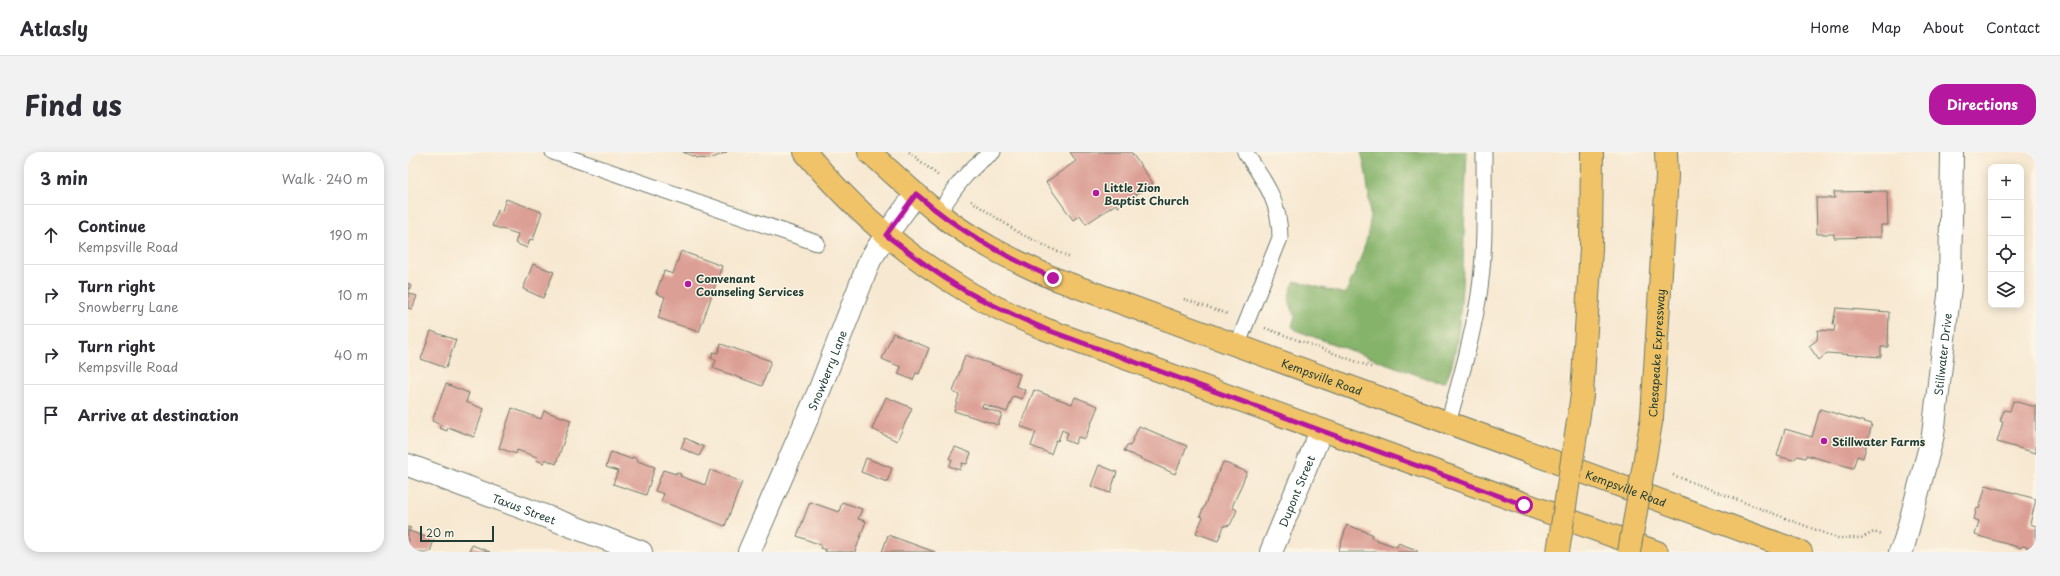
<!DOCTYPE html>
<meta charset="utf-8">
<style>
body{margin:0;font-family:"Playpen Sans",sans-serif;background:#f2f2f3;color:#2b2b33}
.controls{position:absolute;right:12px;top:12px;display:grid;overflow:hidden;border-radius:8px;box-shadow:0 2px 10px #0003}
.controls button{width:36px;height:36px;display:grid;place-items:center;padding:0;border:0;border-bottom:1px solid #e1e1e2;background:#fff;color:#2b2b33;font:20px sans-serif}
.scale{position:absolute;left:12px;bottom:10px;width:74px;box-sizing:border-box;padding-left:4px;border:2px solid #1f3d34;border-top:0;font-size:11px;line-height:14px;white-space:nowrap;color:#1f3d34;-webkit-text-stroke:3px #fcf5e5;paint-order:stroke}
.stop{position:absolute;width:12px;height:12px;margin:-9px;border:3px solid #b5179e;border-radius:50%;background:#fff}
.stop.end{background:#b5179e;border-color:#fff;box-shadow:0 1px 4px #0008}
.list{margin:0;padding:0;list-style:none}
h2{display:flex;justify-content:space-between;align-items:center;height:52px;margin:0;padding:0 16px;font-size:17px}
h2 small{font-size:13px;font-weight:400;color:#7c7c81}
.list li{display:grid;grid-template-columns:26px 1fr auto;gap:12px;align-items:center;box-sizing:border-box;height:60px;padding:0 16px;border-top:1px solid #e1e1e2}
.list b{display:block;font-size:15px;white-space:nowrap}
.list p{margin:0;font-size:13px;white-space:nowrap;color:#7c7c81}
.list em{font-size:13px;font-style:normal;color:#7c7c81}
.icon{flex:none;width:22px;height:22px;fill:none;stroke:currentColor;stroke-width:2;stroke-linecap:round;stroke-linejoin:round}
.map{position:relative;flex:none;width:1628px;height:400px;overflow:hidden;border-radius:16px}
header{display:flex;align-items:center;gap:24px;box-sizing:border-box;height:56px;padding:0 20px;background:#fff;border-bottom:1px solid #e1e1e2}
header strong{font-size:19px}
nav{display:flex;gap:22px;margin-inline-start:auto;font-size:14px}
.intro{display:flex;align-items:center;justify-content:space-between;box-sizing:border-box;height:96px;padding:0 24px}
h1{margin:0;font-size:28px}
.button{padding:10px 18px;border-radius:16px;background:#b5179e;color:#fff;font-size:14px;font-weight:700}
main{display:flex;gap:24px;padding:0 24px}
aside{flex:1;background:#fff;border-radius:16px;box-shadow:0 2px 10px #0003}
.map>svg:first-child{display:block}
.forest{fill:#86b36b;stroke:#527850}
.building{fill:#dc9f95}
.lines{fill:none;stroke-linecap:round;stroke-linejoin:round}
.service-casing{stroke:#6b796b;stroke-width:17}
.minor-casing{stroke:#6b796b;stroke-width:24}
.primary-casing{stroke:#6b796b;stroke-width:24}
.motorway-casing{stroke:#6b796b;stroke-width:24}
.path{stroke:#6b796b;stroke-width:2.5;stroke-dasharray:1 3;stroke-linecap:butt}
.service{stroke:#fff;stroke-width:15}
.minor{stroke:#fff;stroke-width:22}
.primary{stroke:#f1c369;stroke-width:22}
.motorway{stroke:#f1c369;stroke-width:22}
.motorway-bridge-casing{stroke:#6b796b;stroke-width:24;stroke-linecap:butt}
.motorway-bridge{stroke:#f1c369;stroke-width:22}
.route{stroke:#b5179e;stroke-width:5}
.poi-dot{fill:#b5179e;stroke:#fcf5e5;stroke-width:1.5}
.labels{text-anchor:middle;dominant-baseline:central;stroke-width:3;stroke-linejoin:round;paint-order:stroke}
.poi-label{font-size:11px;font-weight:bold;fill:#1f3d34;stroke:#fcf5e5;text-anchor:start}
.street-label{font-size:11px;fill:#1f3d34;stroke:#fcf5e5}
</style>
<header>
<strong>Atlasly</strong>
<nav><a>Home</a><a>Map</a><a>About</a><a>Contact</a></nav>
</header>
<div class="intro"><h1>Find us</h1><a class="button">Directions</a></div>
<main>
<aside>
<h2>3 min<small>Walk · 240 m</small></h2>
<ul class="list">
<li><svg class="icon" aria-label="ahead" viewBox="0 0 24 24"><path d="M12 20V5M6 11l6-6 6 6"/></svg><div><b>Continue</b><p>Kempsville Road</p></div><em>190 m</em></li>
<li><svg class="icon" aria-label="right" viewBox="0 0 24 24"><path d="M7 20v-9h11M14 6l5 5-5 5"/></svg><div><b>Turn right</b><p>Snowberry Lane</p></div><em>10 m</em></li>
<li><svg class="icon" aria-label="right" viewBox="0 0 24 24"><path d="M7 20v-9h11M14 6l5 5-5 5"/></svg><div><b>Turn right</b><p>Kempsville Road</p></div><em>40 m</em></li>
<li><svg class="icon" aria-label="arrive" viewBox="0 0 24 24"><path d="M6 21V4h12l-3 4 3 4H6"/></svg><div><b>Arrive at destination</b></div></li>
</ul>
</aside>
<div class="map">
<svg width="1628" height="400" viewBox="0 0 1628 400">
<rect width="100%" height="100%" fill="#fcf5e5"/>
<filter id="ink" filterUnits="userSpaceOnUse"><feTurbulence type="fractalNoise" baseFrequency=".025" numOctaves="2"/><feDisplacementMap in="SourceGraphic" scale="8" xChannelSelector="R" yChannelSelector="G"/><feConvolveMatrix kernelMatrix="1 2 1 2 8 2 1 2 1" color-interpolation-filters="sRGB"/></filter>
<filter id="wash" filterUnits="userSpaceOnUse"><feTurbulence type="fractalNoise" baseFrequency=".012" numOctaves="4" result="noise"/><feDisplacementMap in="SourceGraphic" scale="16" xChannelSelector="R" yChannelSelector="G"/><feGaussianBlur stdDeviation="0.9" result="paint"/><feColorMatrix in="noise" values="0 0 0 0 0 0 0 0 0 0 0 0 0 0 0 0 0 1.4 0 .05"/><feComposite in="paint" operator="in"/></filter>
<g filter="url(#wash)">
<rect width="100%" height="100%" fill="#f7e8d1"/>
<path class="forest" d="M953,0H1059C1056,50 1057,100 1053,150C1051,176 1049,206 1037,230L1026,229L887,178L884,174L887,164C880,148 879,144 887,129L937,142C947,121 957,98 961,76C964,60 958,15 953,0Z"/>
<g id="blocks">
<path class="building" d="M275,0H319L302,7L289,6Z
M662,0H723L745,31L710,55L708,52L678,72L672,63L665,68L638,30L668,9Z
M1479,39L1480,73H1473V85L1426,86V82H1409L1408,46H1427L1426,40Z
M98,47L134,60L125,88L122,87L119,96L107,91L110,82L84,74L90,58L94,59Z
M273,99L314,114L291,180L250,166L257,145L248,141L256,119L265,122Z
M125,112L146,120L135,146L115,137Z
M0,131L3,133L0,141L9,144L4,157L0,156Z
M1428,156L1481,160L1480,195H1473V205L1419,201L1411,208L1401,194L1409,188L1410,178L1426,179L1427,173L1425,172Z
M23,179L48,188L38,216L13,207Z
M485,181L521,196L511,222L508,221L505,228L490,222L493,215L474,207Z
M313,192L363,209L354,234L305,216L308,208L303,206L305,200L310,201Z
M557,203L612,222L608,234L617,238L614,247L605,244L599,260L575,252L574,255L594,262L590,273L546,259L551,243L545,240Z
M38,232L61,241L58,250L76,257L66,285L40,275L39,279L31,276L33,273L24,269Z
M626,238L664,252L667,245L690,254L677,287L670,285L667,292L657,288L660,281L654,278L650,289L648,288L643,302L623,294L628,280L612,274Z
M478,245L504,256L489,289L464,277Z
M1605,249L1628,255V301L1589,290L1595,270L1592,269L1596,258L1602,259Z
M104,256L133,267L136,259L163,268L148,312L137,307L136,311L128,308L129,305L109,298L108,302L91,296Z
M1412,257L1464,272L1455,306L1449,304L1445,316L1398,303L1397,306L1390,304L1385,308L1369,304L1377,277L1404,285Z
M731,274L779,294L767,322L716,299L719,293L722,294Z
M277,286L296,295L291,304L273,296Z
M547,295L563,301L559,312L554,311L552,318L541,314L544,308L541,306Z
M203,300L223,307L224,305L230,307L229,309L247,315L238,343L205,332L210,319L198,315Z
M458,306L484,316L479,330L453,320Z
M815,310L839,320L824,355L829,358L826,365L822,373L816,374L810,389L788,381L795,365L792,364Z
M691,313L709,320L702,341L683,334Z
M255,318L268,322V320L273,322L272,324L297,333L302,318L334,330L317,374L253,349L256,342L247,339Z
M1578,333L1628,347L1622,372L1628,374V400H1622L1619,395L1614,394L1613,396L1567,383L1571,369L1566,367L1569,356L1571,357Z
M402,350L431,360L434,350L454,357L450,367L458,369L447,400H417L418,398L412,396L413,393L389,384Z
M939,373L964,382L963,386L989,395L990,391L1009,398V400H930Z
M0,375L3,376L1,379L26,388L22,400H0Z
M480,383L527,400H474Z
M64,393L82,400H61Z"/>
</g>
</g>
<g filter="url(#ink)">
<use href="#blocks" fill-opacity="0" stroke="#6b796b" stroke-width="1"/>
<g class="lines">
<defs>
<path id="service" d="M145,0L409,91
M530,62C546,37 560,16 585,0
M829,194L872,86C872,49 857,30 837,0
M1040,271C1052,229 1064,187 1071,143C1078,97 1076,47 1076,0"/>
<g id="minor">
<path id="s1" d="M0,313L233,400"/>
<path id="s2" d="M341,400L411,239L462,108L478,83L508,42"/>
<path id="s3" d="M863,400L913,279"/>
<path id="s4" d="M1492,400L1496,392L1525,283L1542,135L1544,0"/>
</g>
<g id="primary">
<path d="M397,0C442,54 494,101 555,137C581,153 609,165 637,177L1249,400"/>
<path id="s5" d="M461,0C484,20 506,42 530,61C565,89 605,108 645,126L1393,400"/>
</g>
<g id="motorway">
<path d="M1174,243L1183,96L1184,0"/>
<path id="s6" d="M1244,265L1259,24L1258,0"/>
</g>
</defs>
<use href="#service" class="service-casing"/>
<use href="#minor" class="minor-casing"/>
<use href="#primary" class="primary-casing"/>
<use href="#motorway" class="motorway-casing"/>
<path class="path" d="M501,0L532,25
M563,49L613,82L661,105
M776,147L820,162
M857,176L963,215
M1265,323L1429,386H1453L1466,380L1474,383"/>
<use href="#service" class="service"/>
<use href="#minor" class="minor"/>
<use href="#primary" class="primary"/>
<use href="#motorway" class="motorway"/>
<defs>
<path id="motorway-bridge" d="M1150,400L1174,243
M1221,400L1244,265"/>
</defs>
<use href="#motorway-bridge" class="motorway-bridge-casing"/>
<use href="#motorway-bridge" class="motorway-bridge"/>
</g>
</g>
<g class="lines" filter="url(#ink)">
<path class="route" d="M645,126C594,103 551,79 508,42L478,83C503,102 528,122 556,138C582,153 610,165 637,177L1116,353"/>
</g>
<g class="poi-dot">
<circle cx="688" cy="41" r="4"/>
<circle cx="280" cy="132" r="4"/>
<circle cx="1416" cy="289" r="4"/>
</g>
<g class="labels">
<g class="poi-label">
<text x="696" y="35">Little Zion<tspan x="696" dy="13">Baptist Church</tspan></text>
<text x="288" y="126">Convenant<tspan x="288" dy="13">Counseling Services</tspan></text>
<text x="1424" y="289">Stillwater Farms</text>
</g>
<g class="street-label">
<text stroke="none"><textPath href="#s6" startOffset="64">Chesapeake Expressway</textPath></text>
<text stroke="none"><textPath href="#s4" startOffset="203">Stillwater Drive</textPath></text>
<text stroke="none"><textPath href="#s2" startOffset="198">Snowberry Lane</textPath></text>
<text stroke="none"><textPath href="#s5" startOffset="511">Kempsville Road</textPath></text>
<text stroke="none"><textPath href="#s5" startOffset="835">Kempsville Road</textPath></text>
<text stroke="none"><textPath href="#s3" startOffset="66">Dupont Street</textPath></text>
<text stroke="none"><textPath href="#s1" startOffset="124">Taxus Street</textPath></text>
</g>
</g>
</svg>
<div class="controls">
<button>+</button>
<button>−</button>
<button><svg class="icon" aria-label="locate" viewBox="0 0 24 24"><circle cx="12" cy="12" r="6"/><path d="M12 2v4M12 18v4M2 12h4M18 12h4"/></svg></button>
<button><svg class="icon" aria-label="layers" viewBox="0 0 24 24"><path d="M12 4l9 5-9 5-9-5zM3 14l9 5 9-5"/></svg></button>
</div>
<div class="scale">20 m</div>
<div class="stop" style="left:1116px;top:353px"></div>
<div class="stop end" style="left:645px;top:126px"></div>
</div>
</main>
